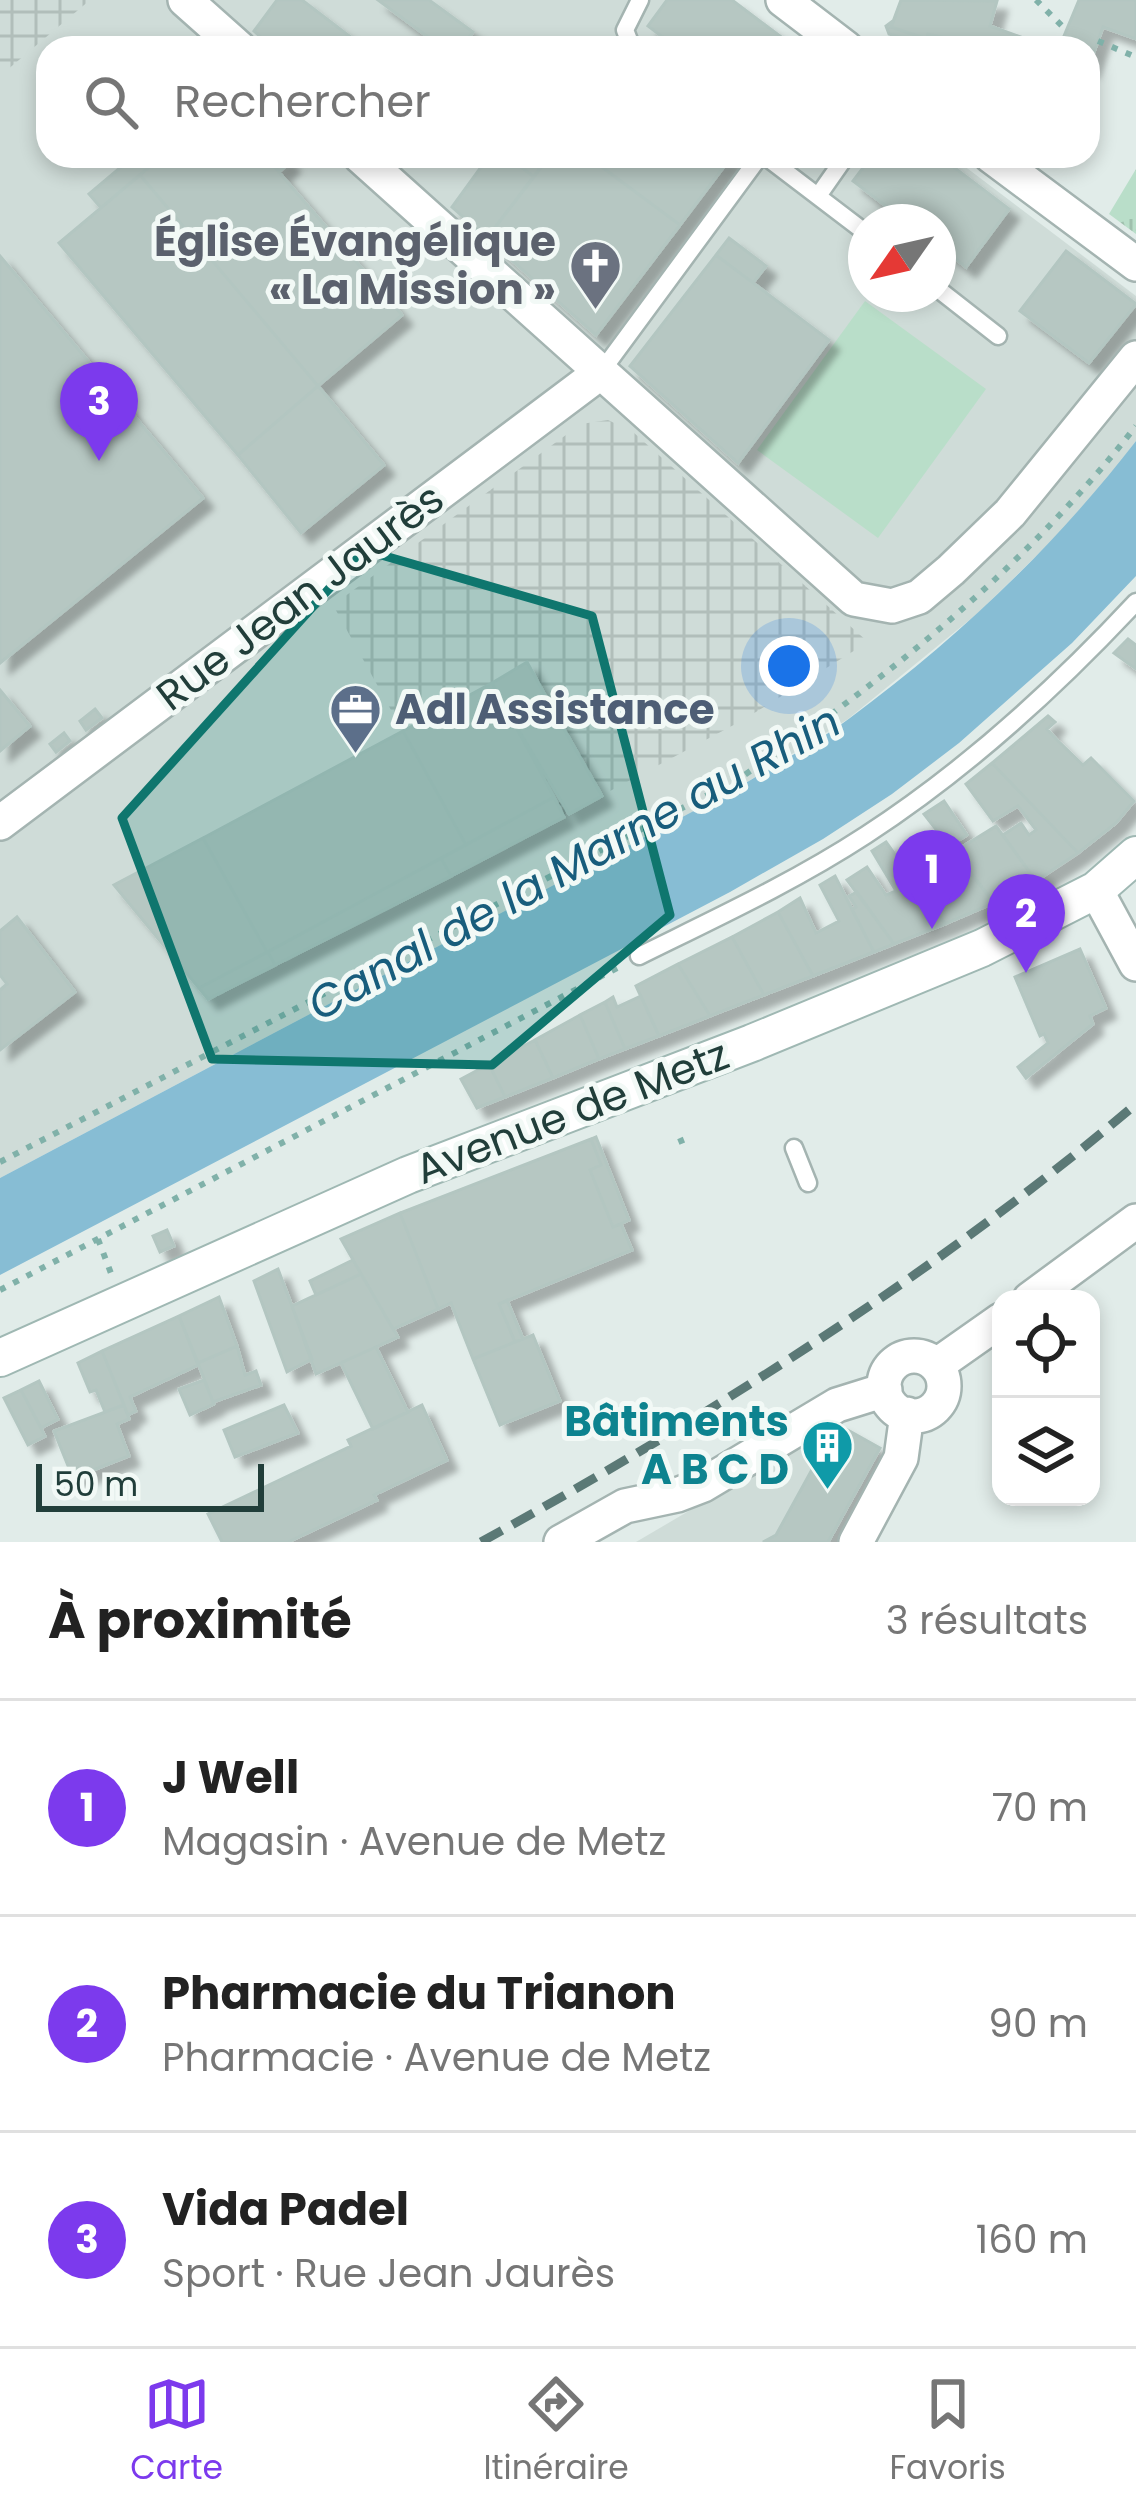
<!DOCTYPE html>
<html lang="fr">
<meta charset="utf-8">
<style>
body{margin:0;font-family:Poppins,sans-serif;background:#f6f6f6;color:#222}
.controls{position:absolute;right:36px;bottom:36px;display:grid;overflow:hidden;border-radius:24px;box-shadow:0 6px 18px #0003}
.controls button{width:108px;height:108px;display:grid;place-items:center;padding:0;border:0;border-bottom:3px solid #e0e0e0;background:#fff;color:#222;font:60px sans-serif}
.compass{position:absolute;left:848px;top:204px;width:108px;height:108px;border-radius:50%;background:#fff;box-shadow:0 6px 18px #0003;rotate:236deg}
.scale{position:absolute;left:36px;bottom:30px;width:228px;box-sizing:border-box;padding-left:12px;border:6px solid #213e3a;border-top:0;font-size:33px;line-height:42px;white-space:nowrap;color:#213e3a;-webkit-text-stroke:9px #f2f9f6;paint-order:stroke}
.you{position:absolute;left:789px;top:666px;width:42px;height:42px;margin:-30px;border:9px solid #fff;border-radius:50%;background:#1a73e8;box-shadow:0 0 0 18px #1a73e833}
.badge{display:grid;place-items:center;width:78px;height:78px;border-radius:50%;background:#7c3aed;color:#fff;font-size:39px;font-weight:700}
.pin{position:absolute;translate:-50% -99px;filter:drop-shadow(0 3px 6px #0008)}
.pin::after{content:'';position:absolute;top:63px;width:42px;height:36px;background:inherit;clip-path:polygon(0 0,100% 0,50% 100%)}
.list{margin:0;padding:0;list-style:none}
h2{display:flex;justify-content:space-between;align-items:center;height:156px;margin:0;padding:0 48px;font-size:51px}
h2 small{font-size:39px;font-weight:400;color:#767676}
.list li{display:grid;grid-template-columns:78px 1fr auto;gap:36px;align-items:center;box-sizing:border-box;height:216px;padding:0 48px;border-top:3px solid #e0e0e0}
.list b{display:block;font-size:45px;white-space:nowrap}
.list p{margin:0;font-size:39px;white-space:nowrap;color:#767676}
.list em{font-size:39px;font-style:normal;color:#767676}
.icon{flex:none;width:66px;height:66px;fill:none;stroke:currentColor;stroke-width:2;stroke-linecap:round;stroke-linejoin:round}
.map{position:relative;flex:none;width:1136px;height:1542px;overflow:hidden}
.search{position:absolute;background:#fff;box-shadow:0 6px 18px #0003;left:36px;right:36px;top:36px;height:132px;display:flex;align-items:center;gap:30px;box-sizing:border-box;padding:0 42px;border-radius:36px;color:#767676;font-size:45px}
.sheet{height:804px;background:#fff}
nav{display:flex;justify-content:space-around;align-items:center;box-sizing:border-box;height:168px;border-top:3px solid #e0e0e0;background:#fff;font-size:33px;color:#767676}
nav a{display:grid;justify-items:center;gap:6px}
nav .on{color:#7c3aed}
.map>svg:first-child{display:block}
.built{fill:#cfdcd8;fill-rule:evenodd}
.industrial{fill:url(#industrial-grid)}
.grass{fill:url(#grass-tufts)}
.pitch{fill:#b9dec9}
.water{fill:#87bdd4}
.building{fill:#b6c7c2;stroke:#b3c6c1;stroke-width:3;filter:url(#shadow)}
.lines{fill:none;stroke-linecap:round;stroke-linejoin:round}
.service-casing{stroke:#a4b4b1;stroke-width:21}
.minor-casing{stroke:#a4b4b1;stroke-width:38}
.secondary-casing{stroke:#9fb8b3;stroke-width:40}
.path{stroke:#80b1a9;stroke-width:6;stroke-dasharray:6 9;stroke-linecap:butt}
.service{stroke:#fff;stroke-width:16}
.minor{stroke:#fff;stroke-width:33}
.secondary{stroke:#fff;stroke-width:36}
.rail{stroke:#5b7976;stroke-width:9;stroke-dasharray:24 12;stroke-linecap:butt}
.marked{fill:#0f766e;fill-opacity:0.2;stroke:#0f766e;stroke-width:9;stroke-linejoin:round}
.labels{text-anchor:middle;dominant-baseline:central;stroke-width:10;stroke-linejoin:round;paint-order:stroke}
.worship-label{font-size:42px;font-weight:bold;fill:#5b616d;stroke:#f2f9f6;text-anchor:end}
.street-label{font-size:42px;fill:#213e3a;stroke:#f2f9f6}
.service-label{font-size:42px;font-weight:bold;fill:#4e5e75;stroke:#f2f9f6;text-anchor:start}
.culture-label{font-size:42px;font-weight:bold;fill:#0d838f;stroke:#f2f9f6;text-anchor:end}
.water-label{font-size:45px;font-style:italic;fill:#185d7c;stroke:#f2f9f6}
</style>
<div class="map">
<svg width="1136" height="1542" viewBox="0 0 1136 1542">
<defs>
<pattern id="industrial-grid" width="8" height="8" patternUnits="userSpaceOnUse" patternTransform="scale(3)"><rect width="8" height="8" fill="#cfdcd8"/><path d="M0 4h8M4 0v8" fill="none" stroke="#b1beba"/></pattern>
<pattern id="grass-tufts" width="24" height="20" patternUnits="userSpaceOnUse" patternTransform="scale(3)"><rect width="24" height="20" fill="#b9dec9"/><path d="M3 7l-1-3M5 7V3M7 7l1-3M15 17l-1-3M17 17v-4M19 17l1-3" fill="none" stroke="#9fc0ad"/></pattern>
<filter id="shadow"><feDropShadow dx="10" dy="10" stdDeviation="3" flood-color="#0004"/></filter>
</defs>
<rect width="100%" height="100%" fill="#e1ece9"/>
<path class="built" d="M0,0H732L796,48H48V156H951L1136,296V441L1086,507L978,613L848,719L739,787L0,1178ZM866,222H938V294H866Z
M837,1424L880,1448L828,1542H636Z"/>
<path class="industrial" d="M0,0H90L0,76Z
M608,420L633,432L868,642L743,720L451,876L441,858L465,844L333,605L581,424Z"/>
<path class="grass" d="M1136,169V234L1109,214Z"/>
<path class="pitch" d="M865,301L986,389L878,538L757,450Z"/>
<path class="water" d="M1136,441V576L1072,643L959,743L892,794L823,839L730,892L0,1275V1178L739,787C776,764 815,744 850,718C957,639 1055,546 1136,441Z"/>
<path class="building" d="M277,0H302L365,48H273L254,31Z
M378,0H429L473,32L461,48H443Z
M667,0H732L796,48H677L648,26Z
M901,0L997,1L990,26L1037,43L1035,48H937L941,37L928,34L927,39L891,27Z
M1079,0H1136V39L1103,27L1088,69V48H1059Z
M894,20L891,27L927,39L928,34L941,37L937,48L889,34L886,26Z
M134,156H162L101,208L89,194Z
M162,156H265L402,315L318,386L140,175Z
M276,156H284L290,162L279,172L270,161Z
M489,156H507L534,177L487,238L452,207Z
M507,156H545L548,158L534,177Z
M549,156H587L680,225L596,335L487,238Z
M587,156H732L680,225Z
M872,156H939L1009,209L966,267L938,245V222H907L853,181Z
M140,175L318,386L238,455L59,243Z
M729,238L766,266L753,283L716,255Z
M1066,251L1136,304L1089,363L1020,311Z
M716,255L829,340L738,463L630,366Z
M0,256L203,498L0,663Z
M318,386L384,465L301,533L238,455Z
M1128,639L1136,645V669L1114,653Z
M527,662L552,708L518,729L492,683Z
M492,683L554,797L466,845L403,731Z
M0,690L30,726L0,751Z
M552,708L602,796L569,814L518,729Z
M95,709L102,718L86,730L80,721Z
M1048,716L1055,722L1047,729L1057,740L1083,765L1091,758L1134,801L1116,823L1078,853L992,763Z
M403,731L466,845L267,952L203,838Z
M64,733L70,741L56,752L50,744Z
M992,763L1078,853L1036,881L1003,835L1021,823L1029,835L1036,830L1018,806L993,821L966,784Z
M554,797L564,817L451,876L441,858Z
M944,801L967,835L949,846L924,814Z
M996,826L1036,881L994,903L954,852Z
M203,838L267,952L199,988L114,885Z
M886,842L945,924L894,944L847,880L867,867L886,895L896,891L872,851Z
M441,858L451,876L275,965L268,952Z
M965,865L994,903L945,924L921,892Z
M835,876L874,952L813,976L778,912L800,898L816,933L839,921L820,885Z
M857,892L894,944L874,952L852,910L856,907L849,896Z
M778,912L813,976L764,995L732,937Z
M17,917L75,992L0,1050V990L7,984L0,975V931Z
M732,937L764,995L710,1016L678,964Z
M1080,949L1106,1008L1090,1016L1093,1024L1026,1078L1018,1067L1048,1043L1044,1034L1040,1036L1015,977Z
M268,952L275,965L208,999L199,988Z
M678,964L710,1016L659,1036L636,986Z
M641,996L659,1036L625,1049L605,1002L613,997L617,1007Z
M605,1002L625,1049L599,1059L580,1015Z
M580,1015L599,1059L553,1078L535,1040Z
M535,1040L553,1078L505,1097L489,1064Z
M489,1064L505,1097L477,1108L461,1079Z
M596,1137L629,1220L613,1227L590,1170L601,1165L591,1139Z
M591,1139L601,1165L590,1170L613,1227L621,1224L632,1250L499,1304L515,1342L473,1359L451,1303L438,1309L400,1213Z
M400,1213L438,1309L393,1329L341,1239Z
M167,1230L174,1246L160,1252L153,1236Z
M353,1260L361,1274L316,1295L310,1281Z
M278,1269L312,1359L287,1372L254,1281Z
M361,1274L398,1337L316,1374L292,1306Z
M219,1297L237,1346L198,1363L179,1316Z
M507,1300L523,1339L515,1342L499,1304Z
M179,1316L198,1365L130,1397L136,1411L128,1415L102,1351Z
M533,1335L560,1401L500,1425L473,1359Z
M237,1346L245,1375L256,1371L261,1385L213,1402L198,1363Z
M376,1347L408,1412L373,1429L341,1363Z
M102,1351L124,1405L105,1412L96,1390L90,1392L78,1363Z
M204,1380L214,1404L190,1415L179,1389Z
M39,1381L58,1419L41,1428L21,1390Z
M21,1390L45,1436L28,1445L4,1398Z
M124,1405L129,1419L117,1424L129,1456L73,1478L54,1431Z
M284,1405L298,1433L235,1457L224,1430Z
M422,1405L447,1460L374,1495L377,1500L288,1542H222L208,1514L351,1446L348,1440Z
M837,1424L880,1448L828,1542H763L776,1535Z"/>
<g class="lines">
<defs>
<path id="service" d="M632,48L625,30L640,0
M765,156L866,233
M818,196L846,156
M938,289L998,336
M601,372L760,156
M639,956C716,918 794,882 866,835C966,770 1055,689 1136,602
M794,1148L808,1183"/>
<path id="minor" d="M185,0L239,48
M783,0L846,48
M360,156L854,599L892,606L919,597L951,570L1010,513L1136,358
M991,156L1136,264
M0,823L601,372
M1096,890L1136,964
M1030,1299L1136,1221
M884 1386a30 30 0 1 1 60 0a30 30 0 1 1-60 0Z
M937,1365L1001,1320
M561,1542L625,1506L677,1495L703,1485L837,1405L885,1390
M856,1542L901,1458L907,1414"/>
<path id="secondary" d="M0,1358L408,1175L752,1043L982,948L1096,890L1136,855"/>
</defs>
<use href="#service" class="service-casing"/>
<use href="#minor" class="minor-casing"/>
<use href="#secondary" class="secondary-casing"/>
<path class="path" d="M1036,0L1066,30
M1098,41L1136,57
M680,1138L685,1150
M0,1162L740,778C889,678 1025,568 1136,426
M98,1239L112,1276
M0,1290L619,967"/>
<use href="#service" class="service"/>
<use href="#minor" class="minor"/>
<use href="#secondary" class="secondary"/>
<path class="rail" d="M481,1542C710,1416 937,1273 1136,1104"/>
</g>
<path class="marked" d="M364,550L592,616L670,915L492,1065L212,1059L122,818Z"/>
<defs>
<symbol id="church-pin" viewBox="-11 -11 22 30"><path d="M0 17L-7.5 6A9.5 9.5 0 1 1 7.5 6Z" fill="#6b7280" stroke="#f2f9f6"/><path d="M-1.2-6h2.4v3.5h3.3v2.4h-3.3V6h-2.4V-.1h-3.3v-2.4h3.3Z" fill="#fff"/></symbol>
<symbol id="office-pin" viewBox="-11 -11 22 30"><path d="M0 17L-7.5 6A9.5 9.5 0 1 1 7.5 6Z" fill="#5c6f8a" stroke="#f2f9f6"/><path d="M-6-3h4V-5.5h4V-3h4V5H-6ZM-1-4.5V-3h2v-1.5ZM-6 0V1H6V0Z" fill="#fff"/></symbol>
<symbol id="building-pin" viewBox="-11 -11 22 30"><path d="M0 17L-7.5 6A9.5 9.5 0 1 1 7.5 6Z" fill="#0f9aa8" stroke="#f2f9f6"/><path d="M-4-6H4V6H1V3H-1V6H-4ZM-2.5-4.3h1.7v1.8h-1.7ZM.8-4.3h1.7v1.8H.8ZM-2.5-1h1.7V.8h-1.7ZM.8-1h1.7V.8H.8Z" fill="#fff"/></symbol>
</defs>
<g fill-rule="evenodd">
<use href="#church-pin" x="566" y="236" width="59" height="81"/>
<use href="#office-pin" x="326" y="680" width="59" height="81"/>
<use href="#building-pin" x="798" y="1416" width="59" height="81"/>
</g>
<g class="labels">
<g class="worship-label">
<text x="556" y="241">Église Évangélique<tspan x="556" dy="48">« La Mission »</tspan></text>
</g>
<g class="street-label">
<text transform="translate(300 597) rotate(-37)">Rue Jean Jaurès</text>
<text transform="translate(572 1112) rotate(-21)">Avenue de Metz</text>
</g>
<g class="service-label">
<text x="395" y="709">Adl Assistance</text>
</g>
<g class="culture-label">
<text x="789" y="1421">Bâtiments<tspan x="789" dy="48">A B C D</tspan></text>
</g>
<g class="water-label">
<text transform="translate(574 863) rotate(-29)">Canal de la Marne au Rhin</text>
</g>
</g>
</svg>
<div class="controls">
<button><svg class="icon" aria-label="locate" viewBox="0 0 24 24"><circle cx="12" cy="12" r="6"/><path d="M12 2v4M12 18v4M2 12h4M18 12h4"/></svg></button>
<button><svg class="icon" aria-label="layers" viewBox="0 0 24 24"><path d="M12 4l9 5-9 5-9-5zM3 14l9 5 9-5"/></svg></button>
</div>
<svg class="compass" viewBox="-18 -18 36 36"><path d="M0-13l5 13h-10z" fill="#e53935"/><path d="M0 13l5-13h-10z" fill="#767676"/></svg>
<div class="scale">50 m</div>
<div class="you"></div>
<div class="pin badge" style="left:932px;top:929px">1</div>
<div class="pin badge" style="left:1026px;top:973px">2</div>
<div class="pin badge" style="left:99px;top:461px">3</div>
<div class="search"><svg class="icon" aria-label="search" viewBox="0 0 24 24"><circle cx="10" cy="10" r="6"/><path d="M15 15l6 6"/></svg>Rechercher</div>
</div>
<section class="sheet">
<h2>À proximité<small>3 résultats</small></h2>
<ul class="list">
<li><span class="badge">1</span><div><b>J Well</b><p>Magasin · Avenue de Metz</p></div><em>70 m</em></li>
<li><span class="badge">2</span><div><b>Pharmacie du Trianon</b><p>Pharmacie · Avenue de Metz</p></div><em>90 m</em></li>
<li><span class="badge">3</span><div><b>Vida Padel</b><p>Sport · Rue Jean Jaurès</p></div><em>160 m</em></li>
</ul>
</section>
<nav>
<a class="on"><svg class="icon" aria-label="map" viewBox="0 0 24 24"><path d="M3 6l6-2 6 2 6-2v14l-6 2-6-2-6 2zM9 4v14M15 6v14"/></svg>Carte</a>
<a><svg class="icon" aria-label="directions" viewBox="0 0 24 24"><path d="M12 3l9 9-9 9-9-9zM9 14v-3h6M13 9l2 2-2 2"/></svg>Itinéraire</a>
<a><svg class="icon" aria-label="saved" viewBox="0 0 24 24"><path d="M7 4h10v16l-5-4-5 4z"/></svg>Favoris</a>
</nav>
